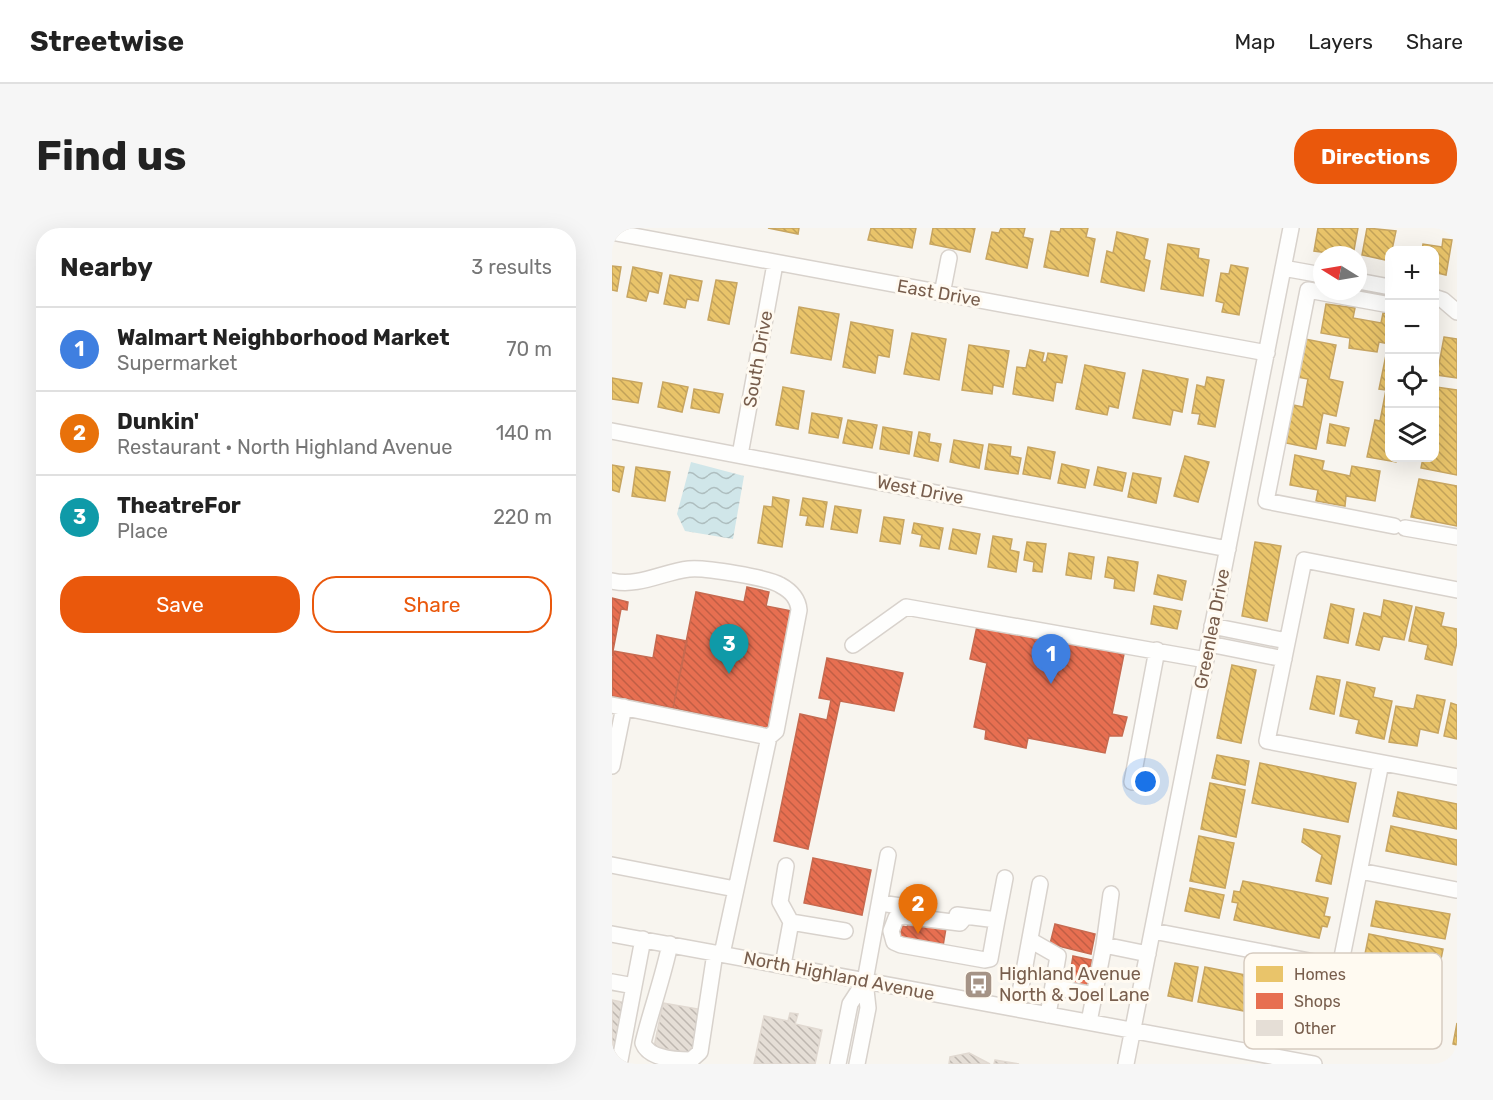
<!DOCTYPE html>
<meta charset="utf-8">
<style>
body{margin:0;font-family:Rubik,sans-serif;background:#f6f6f6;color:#222}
.controls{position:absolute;right:18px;top:18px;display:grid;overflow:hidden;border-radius:12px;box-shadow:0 6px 24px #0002}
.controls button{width:54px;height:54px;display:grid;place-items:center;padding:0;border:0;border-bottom:2px solid #e0e0e0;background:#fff;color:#222;font:30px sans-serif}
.compass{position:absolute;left:701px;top:18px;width:54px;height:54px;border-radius:50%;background:#fff;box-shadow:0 6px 24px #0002;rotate:281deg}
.you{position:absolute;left:534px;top:554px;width:21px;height:21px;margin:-15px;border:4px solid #fff;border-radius:50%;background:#1a73e8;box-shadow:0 0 0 9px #1a73e833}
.badge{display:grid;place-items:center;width:39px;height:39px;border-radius:50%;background:#ea580c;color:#fff;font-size:20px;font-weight:700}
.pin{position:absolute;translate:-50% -50px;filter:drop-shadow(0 2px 3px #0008)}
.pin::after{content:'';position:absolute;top:32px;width:21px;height:18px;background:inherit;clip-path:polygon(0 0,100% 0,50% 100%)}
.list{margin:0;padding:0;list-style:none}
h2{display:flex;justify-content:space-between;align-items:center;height:78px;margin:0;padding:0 24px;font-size:26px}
h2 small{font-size:20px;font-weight:400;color:#767676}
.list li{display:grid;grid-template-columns:39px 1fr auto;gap:18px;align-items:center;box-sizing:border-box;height:84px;padding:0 24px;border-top:2px solid #e0e0e0}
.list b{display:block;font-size:22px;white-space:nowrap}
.list p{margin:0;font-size:20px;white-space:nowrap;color:#767676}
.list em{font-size:20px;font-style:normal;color:#767676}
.actions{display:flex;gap:12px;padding:18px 24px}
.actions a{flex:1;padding:14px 0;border:2px solid #ea580c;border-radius:24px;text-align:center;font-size:21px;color:#ea580c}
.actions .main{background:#ea580c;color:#fff}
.icon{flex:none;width:33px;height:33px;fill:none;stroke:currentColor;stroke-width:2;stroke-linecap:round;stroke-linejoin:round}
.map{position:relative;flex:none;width:845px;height:836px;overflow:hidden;border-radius:24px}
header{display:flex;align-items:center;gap:36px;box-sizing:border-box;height:84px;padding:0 30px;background:#fff;border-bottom:2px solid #e0e0e0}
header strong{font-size:28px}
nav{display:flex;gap:33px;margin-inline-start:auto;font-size:21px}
.intro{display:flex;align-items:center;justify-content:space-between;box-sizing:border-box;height:144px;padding:0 36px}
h1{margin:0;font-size:42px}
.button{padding:15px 27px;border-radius:24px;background:#ea580c;color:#fff;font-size:21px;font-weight:700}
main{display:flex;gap:36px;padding:0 36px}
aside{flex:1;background:#fff;border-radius:24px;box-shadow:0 6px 24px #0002}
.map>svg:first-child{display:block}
.water{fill:url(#water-waves)}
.homes{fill:url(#homes-back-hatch);stroke:#c7a561;stroke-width:1.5}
.shops{fill:url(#shops-back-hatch);stroke:#c66a50;stroke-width:1.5}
.building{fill:url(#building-back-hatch);stroke:#e1d9d1;stroke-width:1.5}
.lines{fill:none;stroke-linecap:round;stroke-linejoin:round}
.minor-casing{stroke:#d8d2cc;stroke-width:18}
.minor{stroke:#fefefd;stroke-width:15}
.labels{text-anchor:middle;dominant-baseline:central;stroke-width:6;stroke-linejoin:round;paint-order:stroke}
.street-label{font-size:18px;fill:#785e4d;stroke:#fffaf1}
.poi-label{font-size:18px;fill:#785e4d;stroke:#fffaf1;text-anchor:start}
.key{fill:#fffaf1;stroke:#d6cbc0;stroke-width:1.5}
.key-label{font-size:16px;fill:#785e4d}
</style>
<header>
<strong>Streetwise</strong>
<nav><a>Map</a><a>Layers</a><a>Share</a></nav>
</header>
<div class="intro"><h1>Find us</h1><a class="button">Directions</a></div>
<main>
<aside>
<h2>Nearby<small>3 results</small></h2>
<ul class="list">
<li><span class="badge" style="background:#3f7fe0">1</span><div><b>Walmart Neighborhood Market</b><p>Supermarket</p></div><em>70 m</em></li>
<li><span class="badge" style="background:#e8710a">2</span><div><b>Dunkin'</b><p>Restaurant · North Highland Avenue</p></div><em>140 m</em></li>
<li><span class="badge" style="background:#0f9aa8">3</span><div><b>TheatreFor</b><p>Place</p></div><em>220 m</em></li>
</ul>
<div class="actions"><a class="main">Save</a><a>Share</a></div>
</aside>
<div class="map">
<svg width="845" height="836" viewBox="0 0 845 836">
<defs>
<pattern id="water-waves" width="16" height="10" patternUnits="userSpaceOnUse" patternTransform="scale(1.5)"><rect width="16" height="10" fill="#d0e6e9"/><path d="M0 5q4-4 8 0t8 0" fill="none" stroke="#aebebf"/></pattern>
<pattern id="homes-back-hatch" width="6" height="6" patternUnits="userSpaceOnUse" patternTransform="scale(1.5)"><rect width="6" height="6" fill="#e9c46a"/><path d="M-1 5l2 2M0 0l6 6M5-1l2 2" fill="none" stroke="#c2a259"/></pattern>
<pattern id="shops-back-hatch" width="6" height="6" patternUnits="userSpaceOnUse" patternTransform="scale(1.5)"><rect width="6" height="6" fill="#e76f51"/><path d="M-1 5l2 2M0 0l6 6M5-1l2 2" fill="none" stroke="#c05e45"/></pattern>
<pattern id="building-back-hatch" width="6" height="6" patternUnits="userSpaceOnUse" patternTransform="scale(1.5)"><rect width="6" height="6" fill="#e5ded6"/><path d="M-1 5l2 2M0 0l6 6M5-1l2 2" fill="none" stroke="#beb7b0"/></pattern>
</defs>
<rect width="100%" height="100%" fill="#f8f5ef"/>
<path class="water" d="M79,234L132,248L121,311L73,303L65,286Z"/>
<path class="homes" d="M156,0H187L186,6Z
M259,0H304L300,20L256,12Z
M321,0H363L358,24L318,16Z
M389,0H413L411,9L421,11L415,40L374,31L380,4L387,5Z
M449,0H476L474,9L483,11L476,48L432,39L439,3L448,4Z
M706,0H746L742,22L732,20L731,27L702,23Z
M755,0L784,3L780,22H778V33L750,27Z
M505,4L536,11L532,31L538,33L532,63L489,54L495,23L501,25Z
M831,11L840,12L834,47L825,45L826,36H822V22H810L811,16L830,19Z
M556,16L587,21L586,30L597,32L591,68L549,61Z
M619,37L636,40L627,87L610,84L612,75L604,73L609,45L617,46Z
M0,38L9,39L5,63L0,62Z
M21,39L50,45L46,65L37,63L34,73L15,69Z
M58,47L90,53L86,73L75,71L73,80L52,76Z
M104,52L125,55L117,96L96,92Z
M714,76L743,80L741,90L769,95L771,85L778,86V116L767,114L765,124L737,120L738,110L709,105Z
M187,79L227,86L219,132L179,125Z
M239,94L281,102L277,129L266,127L263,145L231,139Z
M300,105L334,111L327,152L292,146Z
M832,109L845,111V150L825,147Z
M693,111L724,117L717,151L731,154L724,188L711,185L704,221L674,215L681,177L691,179L696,151L685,149Z
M357,117L397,123L391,159L381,157L380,166L350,162Z
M418,122L432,125L430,134H434L436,125L455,128L450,155L444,154L441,173L401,166L405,139L414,140Z
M774,127H778V230H785L784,234L755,229L763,192L768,193L774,162L767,161Z
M473,137L513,145L506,180L497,178L495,187L464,181Z
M531,142L576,151L570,184L561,182L558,197L521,190Z
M595,149L612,152L603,199L586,196L588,186L580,185L585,157L593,159Z
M0,150L30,155L26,175L0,171Z
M51,154L76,159L70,184L46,179Z
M171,159L192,163L186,201L164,197Z
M824,159L845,162V247L809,240L811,230H822V168Z
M82,161L111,166L107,185L79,180Z
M200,185L230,190L226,210L197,205Z
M236,192L265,197L260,220L231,215Z
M718,196L737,200L733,218L715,215Z
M271,199L300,204L297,226L268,221Z
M307,204L318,206L317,214L329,216L326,233L302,228Z
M342,212L371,217L367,240L338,234Z
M377,216L399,219L398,228L409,230L406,246L373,241Z
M416,219L443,224L438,251L411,246Z
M683,227L712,233L710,242L738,248L740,238L768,243L763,273L734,268L733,278L704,273L706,262L678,257Z
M573,228L597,234L586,274L562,268Z
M450,236L477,242L473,260L446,255Z
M0,237L12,239L7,264L0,262Z
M24,239L58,244L53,273L20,268Z
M486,239L514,245L510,263L482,257Z
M521,245L549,250L544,275L516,269Z
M807,251L845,258V298L799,289Z
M161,269L177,272L170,319L146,315L152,278L160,279Z
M191,270L215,274L211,299L194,297L196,288L188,287Z
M223,278L249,282L245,305L219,301Z
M272,289L292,292L288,316L268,313Z
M302,295L331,300L327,321L308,318L310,307L300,305Z
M341,301L368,306L364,326L337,321Z
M381,308L400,311L398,322L407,324L404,344L376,339Z
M415,314L434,316L430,344L421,343L422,334L412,332Z
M643,314L669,318L655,393L630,388Z
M457,325L482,329L479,351L454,347Z
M496,329L526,334L522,363L502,360L503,351L493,349Z
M546,347L574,353L570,372L542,366Z
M772,372L800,378L792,412L771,408L767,422L744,417L752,385L769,389Z
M719,376L742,381L736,415L712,410Z
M542,378L569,383L565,401L539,396Z
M804,379L832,385L829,398L845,401V414L840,437L813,431L816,417L797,413Z
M620,437L644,442L629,515L605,510Z
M705,448L728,452L722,486L698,481Z
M735,454L763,460L761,469L780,473L772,511L744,505L747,492L728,488Z
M805,467L833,472L826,505L808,501L805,518L777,514L784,478L802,481Z
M839,475L845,477V511L832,508Z
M605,527L637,533L633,557L600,550Z
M648,535L744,555L736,594L640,575Z
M598,555L633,562L624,609L589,601Z
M786,564L845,576V601L781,588Z
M779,598L845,612V637L774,623Z
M692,601L728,608L719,656L704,653L710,627L690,614Z
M587,608L622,615L613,660L578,653Z
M631,653L716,670L712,688L718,689L715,699L710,698L707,710L622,692L626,675L620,674L622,663L628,664Z
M578,660L612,667L607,690L573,683Z
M764,673L838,686L833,711L759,698Z
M757,706L831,721L826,746L752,731Z
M563,735L586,739L580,773L556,768Z
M593,739L639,748L632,783L586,774Z
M845,795V817L841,816Z"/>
<path class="shops" d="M135,359L157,364L154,378L180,383L156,500L61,480L84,364L132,374Z
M0,370L16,374L15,382L9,381L0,428Z
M365,398L512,426L500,486L515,489L510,508H497L493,525L416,510L414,520L373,511L374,502L362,499L375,435L358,431Z
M45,407L75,413L61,480L0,468L1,423L41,430Z
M215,430L291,445L282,483L228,473L196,621L162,613L188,486L215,492L219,472L207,470Z
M201,630L259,642L250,687L192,675Z
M297,694L334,700L331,718L288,709L290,698L295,699Z
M443,696L483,706L479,726L438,716Z
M461,728L480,732L474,762L456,758Z"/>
<path class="building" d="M0,772L15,775L4,828L0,827Z
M51,775L92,782L83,826L42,819Z
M178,785L186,786L183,796L210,802L203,836H142L152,788L176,793Z
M357,825L378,836H337L338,829Z
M383,832L407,836H382Z"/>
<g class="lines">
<defs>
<path id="minor" d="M0,4L655,125
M671,40L710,47
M746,53L778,59
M330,66L337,30
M822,69L831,72L845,84
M778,77L696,62L654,273L782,298
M0,203L616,321
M128,227L163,36
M793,300L845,309
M0,353C27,359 51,344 77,341C92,339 157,350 168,357C179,363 186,370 187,382L164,503L157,509
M845,362L692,332L655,513L845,549
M600,398L675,413
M597,416L672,431
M241,417L294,379L594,432
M0,477L157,509L110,726
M0,538L12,479
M520,554L545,422
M0,637L123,661
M748,643L844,662
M268,675L309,681
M345,687L385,692L393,650
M354,688L348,695L292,688L284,690L279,703L282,714L289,717L373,732L378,731L385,692
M179,694L233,703
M541,703L728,739L746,745L820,761
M0,706L702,836
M418,712L446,728L436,787
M58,716C51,750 39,782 31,815C37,831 64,832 79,832L88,824L103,725
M492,717L499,666
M171,737L179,694L168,674L174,638
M728,739L769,535
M0,754L22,758L31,711
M441,759L483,767
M405,781L428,656
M477,794L492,717L536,726
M0,830L8,832L22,758
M226,836L238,776L253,753
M245,836L256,780L253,753L276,627
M514,836L679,0"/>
</defs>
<use href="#minor" class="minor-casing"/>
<use href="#minor" class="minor"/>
</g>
<defs>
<symbol id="bus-square" viewBox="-11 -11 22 22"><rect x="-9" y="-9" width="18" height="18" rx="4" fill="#a59386" stroke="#fffaf1"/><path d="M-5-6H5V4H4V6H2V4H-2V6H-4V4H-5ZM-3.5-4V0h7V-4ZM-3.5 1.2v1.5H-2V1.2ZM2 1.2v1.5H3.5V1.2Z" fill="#fff"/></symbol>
</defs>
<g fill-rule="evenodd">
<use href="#bus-square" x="350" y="740" width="33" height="33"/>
</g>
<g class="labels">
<g class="street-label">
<text transform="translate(327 65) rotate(10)">East Drive</text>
<text transform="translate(146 131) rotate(-80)">South Drive</text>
<text transform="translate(308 262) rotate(11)">West Drive</text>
<text transform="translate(600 401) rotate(-79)">Greenlea Drive</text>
<text transform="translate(227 748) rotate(11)">North Highland Avenue</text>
</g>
<g class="poi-label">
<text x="387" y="746">Highland Avenue<tspan x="387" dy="21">North &amp; Joel Lane</tspan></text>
</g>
</g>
<rect x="632" y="725" width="198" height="96" rx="9" class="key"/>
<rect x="644" y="738" width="27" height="16" fill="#e9c46a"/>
<rect x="644" y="765" width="27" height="16" fill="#e76f51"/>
<rect x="644" y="792" width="27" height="16" fill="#e5ded6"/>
<g class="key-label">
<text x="682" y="752">Homes</text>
<text x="682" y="779">Shops</text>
<text x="682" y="806">Other</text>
</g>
</svg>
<div class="controls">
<button>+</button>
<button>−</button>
<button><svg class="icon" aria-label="locate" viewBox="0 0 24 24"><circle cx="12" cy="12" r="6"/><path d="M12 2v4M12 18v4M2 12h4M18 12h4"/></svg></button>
<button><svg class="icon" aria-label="layers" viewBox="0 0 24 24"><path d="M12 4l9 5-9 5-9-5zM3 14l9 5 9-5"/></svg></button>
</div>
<svg class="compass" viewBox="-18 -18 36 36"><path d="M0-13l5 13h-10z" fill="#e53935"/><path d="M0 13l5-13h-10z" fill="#767676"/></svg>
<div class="you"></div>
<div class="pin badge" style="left:439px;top:456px;background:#3f7fe0">1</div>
<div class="pin badge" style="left:306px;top:706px;background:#e8710a">2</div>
<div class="pin badge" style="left:117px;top:446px;background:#0f9aa8">3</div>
</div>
</main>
